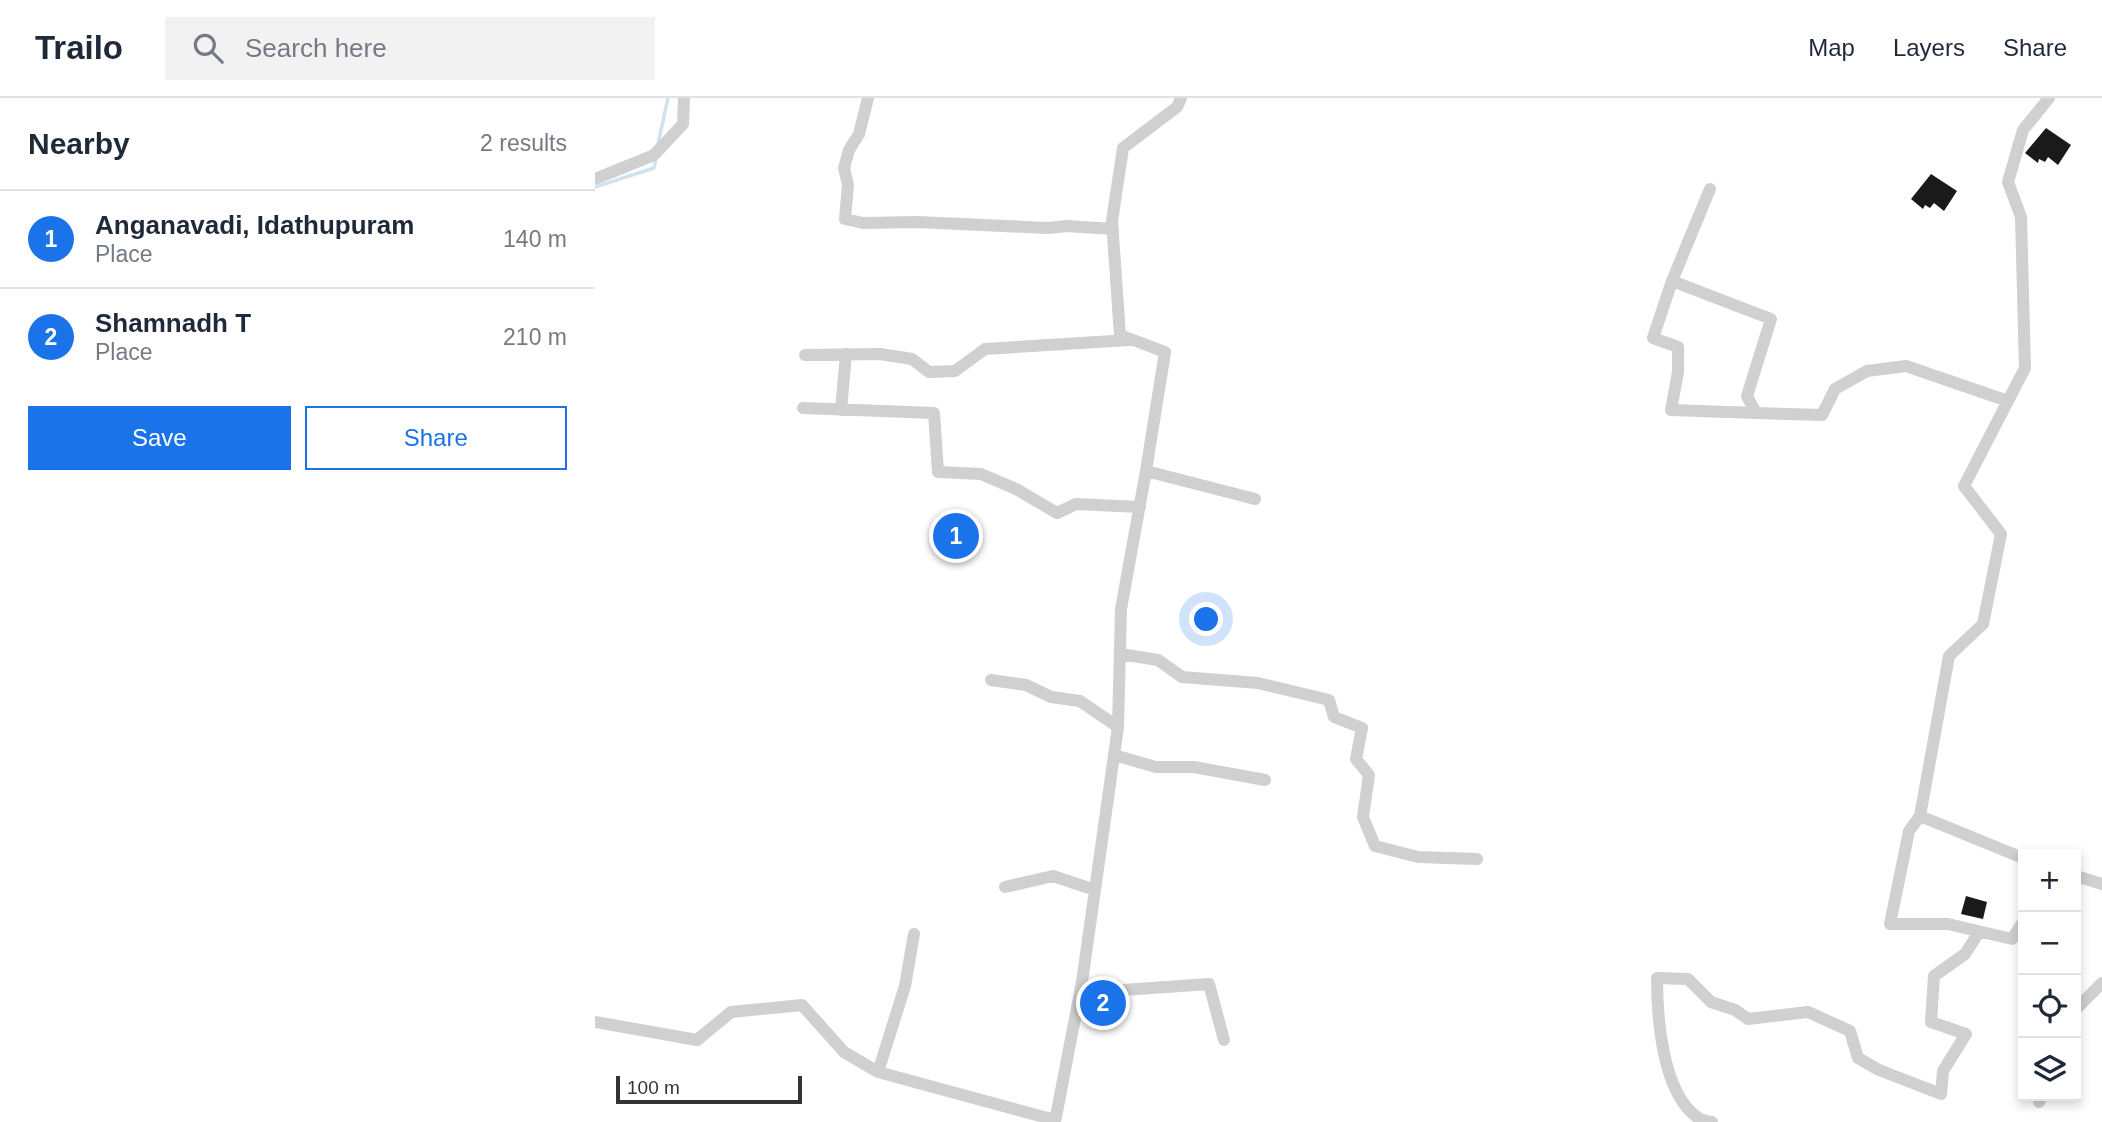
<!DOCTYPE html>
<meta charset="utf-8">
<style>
body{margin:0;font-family:Arial,sans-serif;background:#f2f2f3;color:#1f2937}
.controls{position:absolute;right:21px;bottom:21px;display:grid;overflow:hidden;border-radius:0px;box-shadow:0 4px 10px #0003}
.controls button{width:63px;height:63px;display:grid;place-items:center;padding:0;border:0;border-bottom:2px solid #e0e1e3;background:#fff;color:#1f2937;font:35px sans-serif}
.scale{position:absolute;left:21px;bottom:18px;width:186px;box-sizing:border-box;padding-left:7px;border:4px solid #333;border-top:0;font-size:19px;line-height:24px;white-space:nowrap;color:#333;-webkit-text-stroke:5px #fff;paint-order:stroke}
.you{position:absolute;left:612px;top:522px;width:24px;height:24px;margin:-18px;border:5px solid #fff;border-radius:50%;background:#1a73e8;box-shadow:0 0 0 10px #1a73e833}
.badge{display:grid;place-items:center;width:46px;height:46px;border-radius:50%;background:#1a73e8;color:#fff;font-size:23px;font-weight:700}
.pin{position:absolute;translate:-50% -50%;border:4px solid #fff;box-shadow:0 2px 7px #0006}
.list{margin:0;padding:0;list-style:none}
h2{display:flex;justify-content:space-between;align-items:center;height:91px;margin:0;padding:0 28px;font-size:30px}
h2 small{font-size:23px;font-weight:400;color:#747a83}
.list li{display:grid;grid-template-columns:46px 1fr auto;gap:21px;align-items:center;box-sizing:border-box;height:98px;padding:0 28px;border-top:2px solid #e0e1e3}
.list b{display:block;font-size:26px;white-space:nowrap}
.list p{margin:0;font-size:23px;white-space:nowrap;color:#747a83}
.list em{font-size:23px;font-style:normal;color:#747a83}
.actions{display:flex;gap:14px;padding:21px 28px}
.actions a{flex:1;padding:16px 0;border:2px solid #1a73e8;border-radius:0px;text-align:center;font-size:24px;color:#1a73e8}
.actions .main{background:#1a73e8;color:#fff}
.icon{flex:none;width:38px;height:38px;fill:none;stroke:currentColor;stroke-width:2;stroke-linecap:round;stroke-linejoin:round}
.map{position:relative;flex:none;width:1507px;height:1024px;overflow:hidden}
header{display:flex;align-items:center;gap:42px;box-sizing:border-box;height:98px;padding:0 35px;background:#fff;border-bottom:2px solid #e0e1e3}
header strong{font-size:33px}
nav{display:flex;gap:38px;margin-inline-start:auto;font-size:24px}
.search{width:490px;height:63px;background:#f2f2f3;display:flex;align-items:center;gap:18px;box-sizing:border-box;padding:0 24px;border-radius:0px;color:#747a83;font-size:26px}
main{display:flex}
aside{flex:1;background:#fff}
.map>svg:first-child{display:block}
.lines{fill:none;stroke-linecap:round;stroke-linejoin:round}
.stream{stroke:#cfe2ee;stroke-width:3.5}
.building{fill:#1a1a1a}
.street{stroke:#d0d0d0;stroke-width:12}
</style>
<header>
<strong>Trailo</strong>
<div class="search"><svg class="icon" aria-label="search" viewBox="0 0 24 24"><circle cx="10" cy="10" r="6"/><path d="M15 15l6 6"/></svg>Search here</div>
<nav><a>Map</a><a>Layers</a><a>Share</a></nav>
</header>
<main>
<aside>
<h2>Nearby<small>2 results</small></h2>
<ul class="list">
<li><span class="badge">1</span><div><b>Anganavadi, Idathupuram</b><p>Place</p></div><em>140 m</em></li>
<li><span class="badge">2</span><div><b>Shamnadh T</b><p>Place</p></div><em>210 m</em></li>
</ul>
<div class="actions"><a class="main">Save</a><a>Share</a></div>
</aside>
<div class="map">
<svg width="1507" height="1024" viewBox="0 0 1507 1024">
<rect width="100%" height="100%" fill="#fff"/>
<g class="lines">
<path class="stream" d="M63,46L73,0
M0,89L59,70L61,60"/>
</g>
<path class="building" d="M1451,30L1476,47L1463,67L1453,59L1450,64L1444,61L1443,65L1430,55Z
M1336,76L1362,93L1349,113L1339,105L1335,110L1330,107L1328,111L1316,101Z
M1371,798L1392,804L1388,821L1366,816Z
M518,901L516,917L497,916V903Z"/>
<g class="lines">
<path class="street" d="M273,0L264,36L254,52L249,70L253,87L250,121L268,125L322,124L453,130L472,128L518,131
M0,81L59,57L88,26L89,0
M1115,91L1077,183L1176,221L1152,298L1161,315L1227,317L1240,291L1272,273L1311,268L1413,303
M1077,183L1058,240L1083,249V274L1076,312L1161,315
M210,257L285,256L317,261L334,274L360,273L390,251L534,242
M208,310L339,315L343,374L386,376L421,391L462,415L481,406L545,409
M246,312L251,256
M551,373L660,401
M525,556L563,562L587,579L663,585L734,602L739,619L767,630L761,661L774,677L768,719L780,748L823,759L882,761
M396,582L431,587L456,599L485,603L523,629
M519,657L561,669H599L670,682
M1325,718L1314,733L1295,826H1353L1417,841L1428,824
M1428,760L1325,718L1354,558L1388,526L1406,436L1369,388L1430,270L1426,119L1413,84L1428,32L1454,0
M1481,778L1507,786
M410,789L458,778L500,792
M485,895L614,886L629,942
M1481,911L1507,885
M0,924L102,942L136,914L207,907L249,954L283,974L460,1022
M283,974L310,888L319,836
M1444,1004L1446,998
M460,1024L487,884L523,629L526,511L551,373L570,254L525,237L517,123L528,50L582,9L586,0
M1117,1024C1112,1023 1105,1022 1102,1019C1067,994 1062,919 1062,880L1093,881L1116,904L1140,912L1153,921L1213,914L1255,933L1263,960L1284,972L1346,996L1348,973L1371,936L1336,924L1339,878L1370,856L1384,834"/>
</g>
</svg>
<div class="controls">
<button>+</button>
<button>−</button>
<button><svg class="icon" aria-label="locate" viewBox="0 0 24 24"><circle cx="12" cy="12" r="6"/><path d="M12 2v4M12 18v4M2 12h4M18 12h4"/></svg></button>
<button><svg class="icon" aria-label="layers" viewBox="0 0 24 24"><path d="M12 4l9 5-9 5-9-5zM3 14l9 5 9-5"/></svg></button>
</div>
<div class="scale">100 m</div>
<div class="you"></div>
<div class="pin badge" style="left:361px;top:438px">1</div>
<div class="pin badge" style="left:508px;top:905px">2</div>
</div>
</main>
